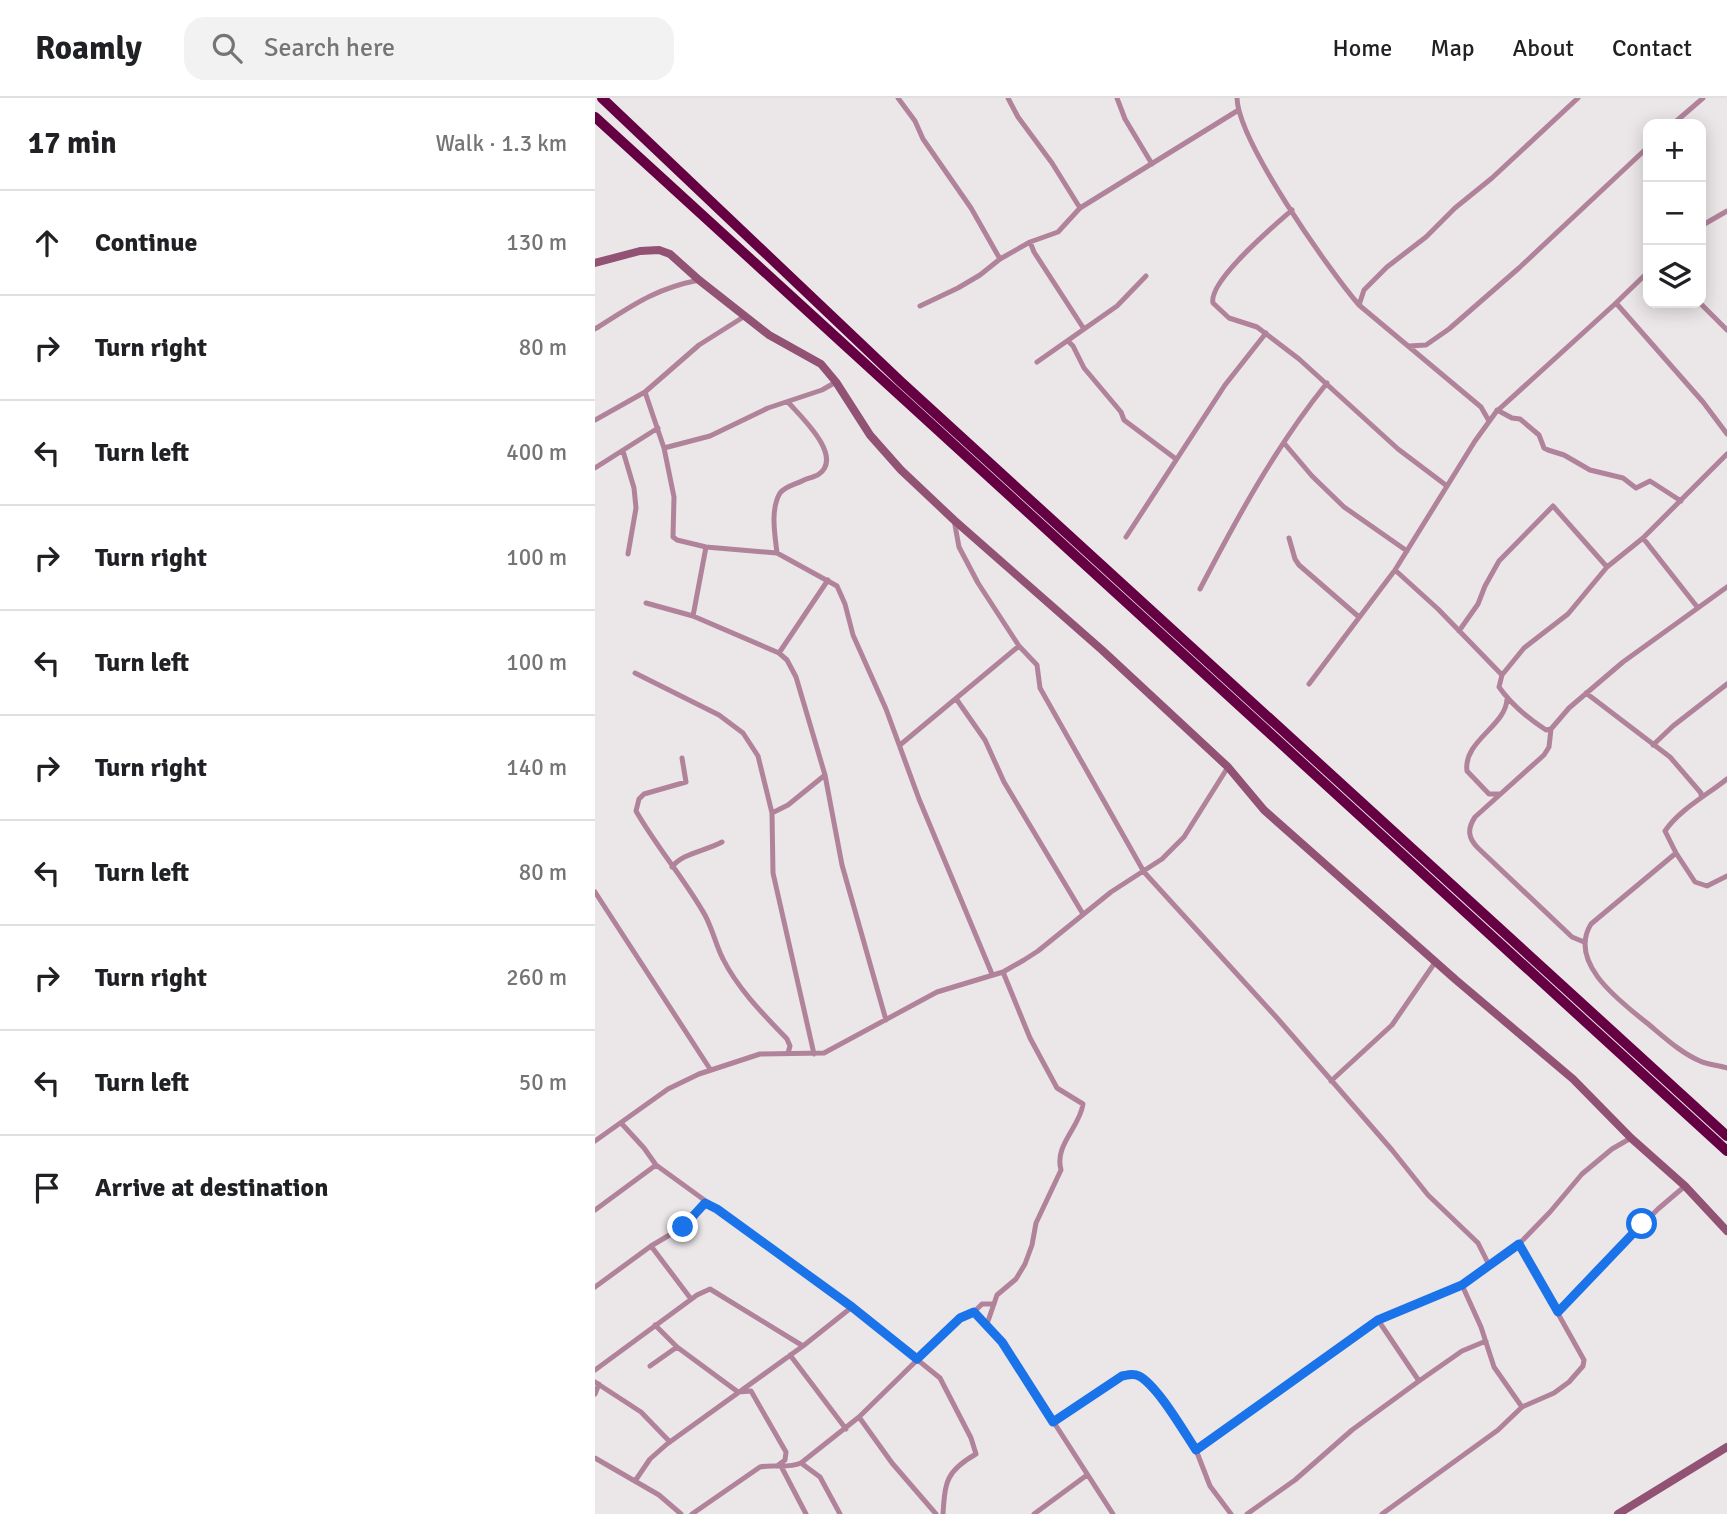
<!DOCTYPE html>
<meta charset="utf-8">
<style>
body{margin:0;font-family:Signika,sans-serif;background:#f2f2f2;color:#202124}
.controls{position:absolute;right:21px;top:21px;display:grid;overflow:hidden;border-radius:14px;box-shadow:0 4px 18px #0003}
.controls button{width:63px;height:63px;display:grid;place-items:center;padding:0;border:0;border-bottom:2px solid #e0e0e0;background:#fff;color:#202124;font:35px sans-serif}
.stop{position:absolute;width:21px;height:21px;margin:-16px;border:5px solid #1a73e8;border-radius:50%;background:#fff}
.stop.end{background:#1a73e8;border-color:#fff;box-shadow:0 2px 7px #0008}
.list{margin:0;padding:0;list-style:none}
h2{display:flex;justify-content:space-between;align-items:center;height:91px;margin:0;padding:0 28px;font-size:30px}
h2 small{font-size:23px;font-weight:400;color:#757577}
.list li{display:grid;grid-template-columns:46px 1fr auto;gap:21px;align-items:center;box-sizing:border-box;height:105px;padding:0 28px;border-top:2px solid #e0e0e0}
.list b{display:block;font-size:26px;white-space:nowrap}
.list em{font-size:23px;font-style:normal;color:#757577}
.icon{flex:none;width:38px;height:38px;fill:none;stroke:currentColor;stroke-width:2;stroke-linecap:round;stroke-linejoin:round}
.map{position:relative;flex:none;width:1132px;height:1416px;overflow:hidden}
header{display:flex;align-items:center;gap:42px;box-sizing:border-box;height:98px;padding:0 35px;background:#fff;border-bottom:2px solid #e0e0e0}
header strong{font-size:33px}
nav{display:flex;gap:38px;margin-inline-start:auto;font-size:24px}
.search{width:490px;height:63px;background:#f2f2f2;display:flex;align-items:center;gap:18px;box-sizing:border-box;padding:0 24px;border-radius:21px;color:#757577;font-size:26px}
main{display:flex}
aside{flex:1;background:#fff}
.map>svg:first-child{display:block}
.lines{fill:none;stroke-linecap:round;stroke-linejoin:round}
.street{stroke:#b1839a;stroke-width:5}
.secondary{stroke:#925274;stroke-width:8}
.highway{stroke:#650043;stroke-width:10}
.route{stroke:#1a73e8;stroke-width:9}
</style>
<header>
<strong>Roamly</strong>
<div class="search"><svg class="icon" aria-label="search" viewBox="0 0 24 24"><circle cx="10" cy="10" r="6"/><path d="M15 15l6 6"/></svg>Search here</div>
<nav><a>Home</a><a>Map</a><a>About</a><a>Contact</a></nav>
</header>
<main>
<aside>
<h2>17 min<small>Walk · 1.3 km</small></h2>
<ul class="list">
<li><svg class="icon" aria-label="ahead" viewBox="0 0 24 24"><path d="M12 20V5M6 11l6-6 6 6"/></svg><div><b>Continue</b></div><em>130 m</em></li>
<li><svg class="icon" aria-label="right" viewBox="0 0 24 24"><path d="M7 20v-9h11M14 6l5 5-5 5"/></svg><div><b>Turn right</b></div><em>80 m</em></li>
<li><svg class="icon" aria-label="left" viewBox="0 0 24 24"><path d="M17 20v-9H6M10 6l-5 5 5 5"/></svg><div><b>Turn left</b></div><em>400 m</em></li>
<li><svg class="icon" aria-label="right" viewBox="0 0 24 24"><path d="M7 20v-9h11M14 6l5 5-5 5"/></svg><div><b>Turn right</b></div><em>100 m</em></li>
<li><svg class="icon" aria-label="left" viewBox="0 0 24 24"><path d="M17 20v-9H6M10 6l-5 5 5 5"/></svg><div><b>Turn left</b></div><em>100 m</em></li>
<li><svg class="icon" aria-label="right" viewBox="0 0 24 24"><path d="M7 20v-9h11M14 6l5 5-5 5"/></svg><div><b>Turn right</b></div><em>140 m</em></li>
<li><svg class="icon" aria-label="left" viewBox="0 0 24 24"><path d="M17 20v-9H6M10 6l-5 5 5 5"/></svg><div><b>Turn left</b></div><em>80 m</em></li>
<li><svg class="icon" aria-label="right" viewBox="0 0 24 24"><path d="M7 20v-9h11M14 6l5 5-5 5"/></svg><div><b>Turn right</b></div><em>260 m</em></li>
<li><svg class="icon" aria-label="left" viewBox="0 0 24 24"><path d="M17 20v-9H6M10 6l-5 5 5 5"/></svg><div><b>Turn left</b></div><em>50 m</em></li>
<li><svg class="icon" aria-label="arrive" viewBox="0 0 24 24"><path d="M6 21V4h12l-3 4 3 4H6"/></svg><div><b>Arrive at destination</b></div></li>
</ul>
</aside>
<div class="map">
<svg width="1132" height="1416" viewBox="0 0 1132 1416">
<rect width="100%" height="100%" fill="#ebe6e8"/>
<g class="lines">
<path class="street" d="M303,0L320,23L328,41L376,110L405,161
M413,0L423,19L457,65L485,110
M522,0L530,21L557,66
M642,0C643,43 733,171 764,207L886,309L894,323
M1078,26L1108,0
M697,112C680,127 613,183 618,205L634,220L662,229L704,261L803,351L852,388
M1106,128L1132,113
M435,144L439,154L489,231
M1021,205L1108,304L1132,336
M1105,205L1132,232
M764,207L769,192L792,169L831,139L860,110L897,80L983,0
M325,208L363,190L385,177L405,161L435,144L463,134L485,110L642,13
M0,231C38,207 59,191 104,182
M473,243L478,248L489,270L526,314L529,322L581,361
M814,248L831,247L854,231L924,170L1053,49
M442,264L522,208L551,178
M50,294L69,350L79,399L78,439L82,442L111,449L182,455L242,488L250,506L258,537L291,611L324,701L397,876
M902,312L917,320L925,321L944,337L949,350L953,352L969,357L995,372L1028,380L1041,390L1055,383L1086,403
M0,322L50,294L104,247L150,218
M689,345L717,378L749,409L812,453
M69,350L115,338L173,310L227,292L241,284
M28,353L39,390L41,410L33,456
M0,370L63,330
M359,422L364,449L383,485L424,548L442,567L445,590L549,774L682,920L797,1052L833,1097L883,1145L894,1167
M531,439L630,287L671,235
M694,440L700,461L704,467L764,519
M1048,440L1132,356
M182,455C180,437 175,412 185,395C190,388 202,386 209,382C214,380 220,379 224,376C249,358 205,318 193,304
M800,472L843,511L907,577L904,589C916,606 934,621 951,632L956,631
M605,491C642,420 681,348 732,285
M51,505L98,518L184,555L192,562L201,579L230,677L247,767L291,922
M98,518L111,449
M864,533L883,506L890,488L904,463L958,408L1012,469L1048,440L1103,510
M184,555L233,482
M40,575L124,617L148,635L163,658L177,715L178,775L219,956
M907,577L929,550L973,516L1012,469
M714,586L800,472L880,343L901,314L1021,205L1053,174
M991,595L1075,659L1106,695V698
M362,602L390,642L409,684L488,816
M305,647L424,548
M1058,647L1078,628L1132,586
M87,660L91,684L49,696L44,701L41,713C61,748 87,778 107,812C117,827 120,846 128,861C143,891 169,917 192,941L195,948L193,955
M905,696H894L872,673C868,643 911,628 912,601
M177,715L193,707L230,677
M1081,755L1070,733C1084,712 1112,697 1132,681
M77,769C87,755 111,753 127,744
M1132,778L1112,788L1100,784L1081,755L996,826C972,865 1026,904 1052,925C1069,939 1086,955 1105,963C1113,967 1124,967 1132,970
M0,794L115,971
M989,844L977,839L883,750C873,740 872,731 880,719L949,657L954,649L956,631L974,610L1028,564L1132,489
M736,983L797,927L841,863
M27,1026L49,1050L61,1067L257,1209L345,1280L376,1340L381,1356C351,1373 350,1384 348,1416
M0,1043L73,991L104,976L165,956L229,955L342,894L408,874L429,862L443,853L516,794L567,761L589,739L633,669
M0,1112L61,1067
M56,1148L96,1201
M867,1187L886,1229L899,1269L927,1309
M0,1189L56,1148L88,1129L110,1105
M379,1214L387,1206H399
M963,1214L978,1196L1063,1111L1090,1088
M783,1222L824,1283
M392,1226L402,1197L421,1181L430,1166L437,1147L441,1125L466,1072C459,1047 485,1029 488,1006L462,990L435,940L408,874
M60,1227L82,1249L143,1294L156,1293L191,1354L190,1362L182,1368
M195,1257L251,1331
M55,1268L82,1249
M0,1272L102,1197L115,1191L208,1248
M0,1284L46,1314L75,1344
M0,1296L4,1286
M264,1319L297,1365L341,1416
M458,1324L527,1278L536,1276L544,1278L565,1300L601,1352L615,1388L636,1416
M601,1352L783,1222L867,1187L924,1146L955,1114L987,1076L1017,1051L1036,1040
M0,1360L64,1397L86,1416
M206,1365L225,1379L245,1416
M187,1370L211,1416
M40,1383L55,1361L72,1346L208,1248L257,1209
M97,1416L165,1369C179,1366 191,1371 206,1365L264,1319L365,1220L379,1214L407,1244L518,1416
M439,1416L492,1377
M652,1416L700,1382L757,1332L824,1283L867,1253L891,1243
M787,1416L903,1332L927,1309L959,1295L974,1284L988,1268L989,1262L924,1146"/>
<path class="secondary" d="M0,165L45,153L64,152L75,156L104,182L174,237L226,266L241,284L275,337L306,372L359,422L507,552L633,669L669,712L861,882L978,981L1036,1040L1090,1088L1132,1133
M1023,1416L1132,1349"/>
<path class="highway" d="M7,0L306,284L1132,1038
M0,19L1132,1053"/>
</g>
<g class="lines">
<path class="route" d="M88,1129L110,1105L122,1111L257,1209L322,1261L365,1220L379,1214L407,1244L458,1324L527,1278C533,1277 538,1275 544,1278C562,1287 589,1334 601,1352L783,1222L867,1187L924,1146L963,1214L1047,1126"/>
</g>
</svg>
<div class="controls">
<button>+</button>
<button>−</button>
<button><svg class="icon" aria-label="layers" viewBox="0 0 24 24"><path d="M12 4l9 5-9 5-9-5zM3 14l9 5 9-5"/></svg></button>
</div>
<div class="stop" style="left:1047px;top:1126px"></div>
<div class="stop end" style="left:88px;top:1129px"></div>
</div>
</main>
